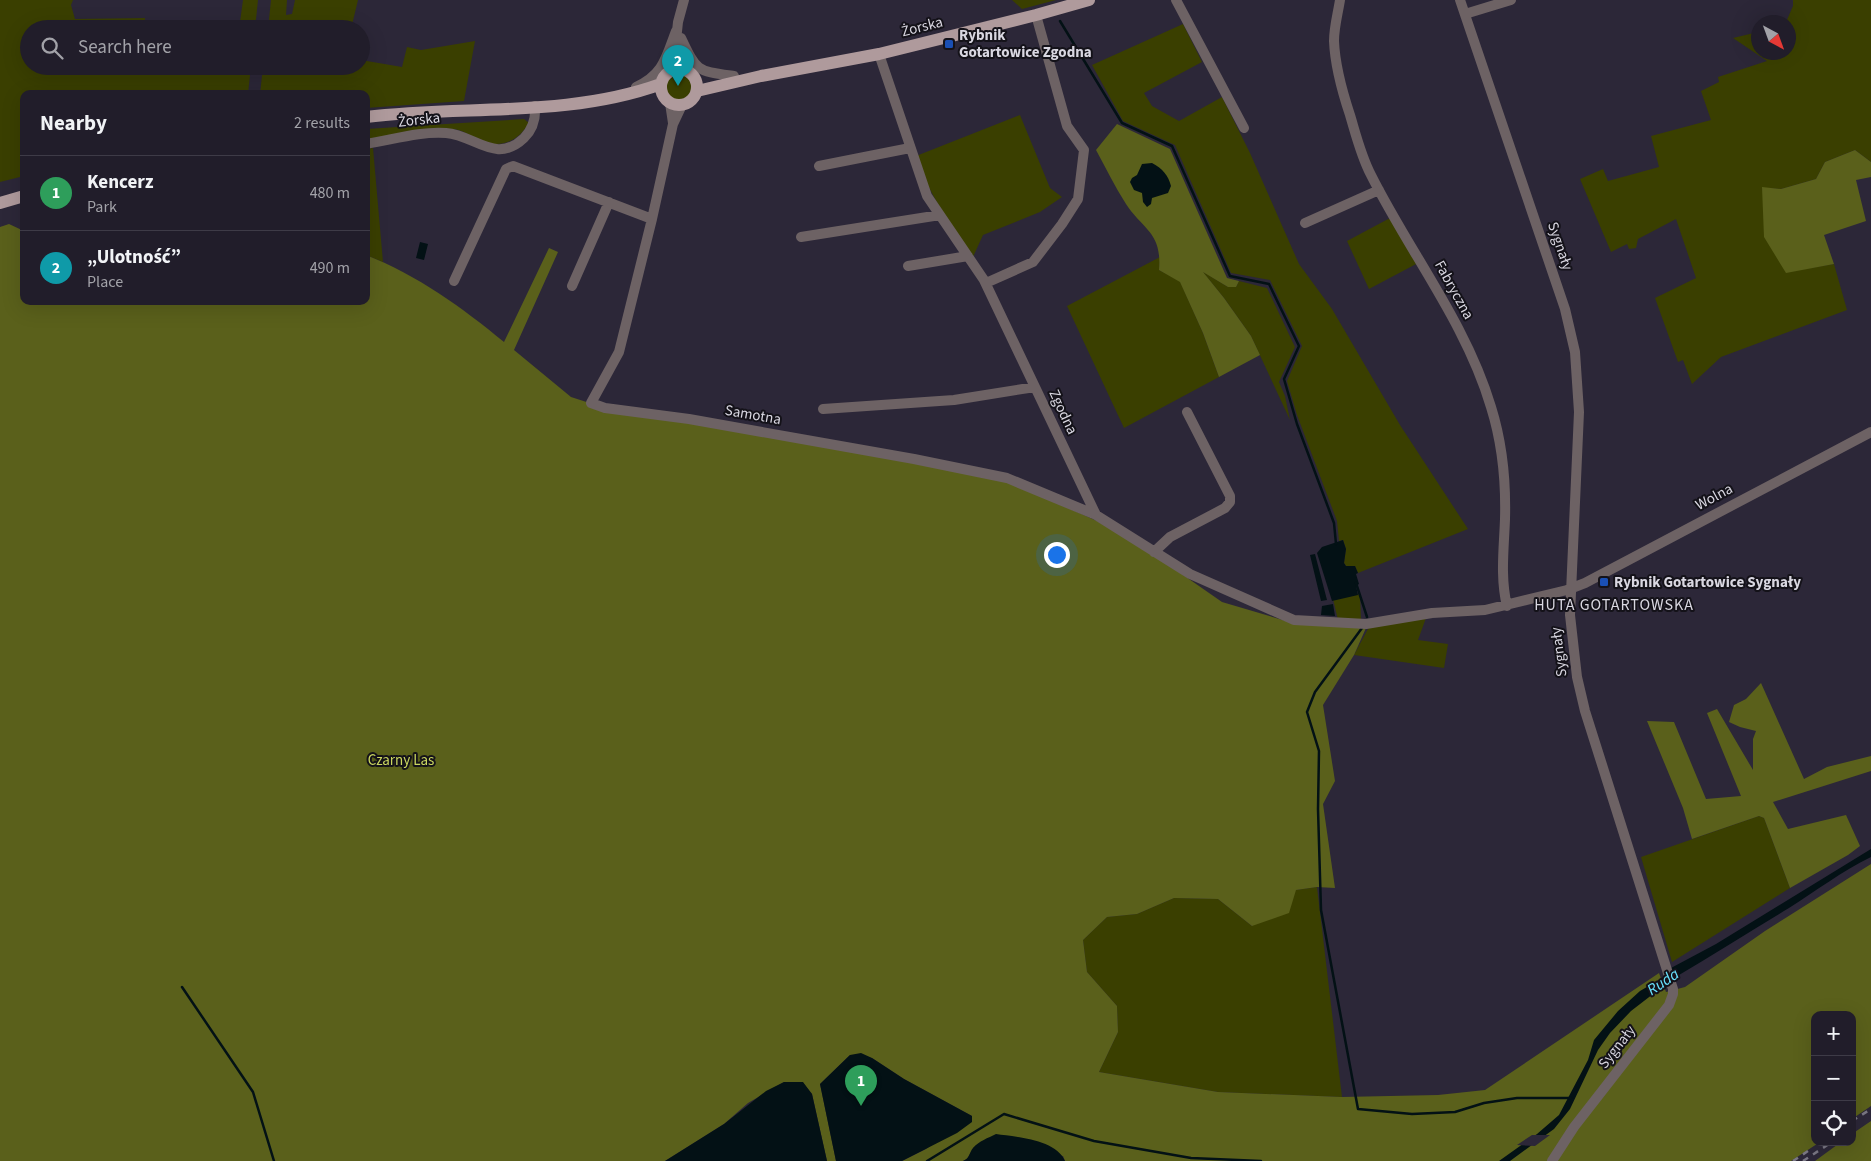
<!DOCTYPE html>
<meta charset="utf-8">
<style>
body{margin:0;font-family:"Source Sans 3",sans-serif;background:#2d2a36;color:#f1f3f6}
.controls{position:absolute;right:15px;bottom:15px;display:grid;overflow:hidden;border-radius:10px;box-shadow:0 5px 20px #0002}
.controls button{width:45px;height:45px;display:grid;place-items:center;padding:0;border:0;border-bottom:1px solid #3e3b47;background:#211d2a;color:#f1f3f6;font:25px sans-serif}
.compass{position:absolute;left:1751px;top:15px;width:45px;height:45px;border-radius:50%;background:#211d2a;box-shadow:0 5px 20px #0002;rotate:139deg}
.you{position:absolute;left:1056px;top:554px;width:18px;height:18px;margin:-12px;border:4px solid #fff;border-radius:50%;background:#1a73e8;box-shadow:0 0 0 8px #1a73e833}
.badge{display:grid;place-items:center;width:32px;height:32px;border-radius:50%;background:#bca0f2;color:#fff;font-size:16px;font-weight:700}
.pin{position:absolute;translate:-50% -41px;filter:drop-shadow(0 1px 2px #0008)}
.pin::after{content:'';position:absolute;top:26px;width:18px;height:15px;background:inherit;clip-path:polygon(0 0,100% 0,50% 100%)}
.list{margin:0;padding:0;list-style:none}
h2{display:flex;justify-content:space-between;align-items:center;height:65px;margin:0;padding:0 20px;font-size:21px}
h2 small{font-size:16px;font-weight:400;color:#a2a2a8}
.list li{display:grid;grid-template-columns:32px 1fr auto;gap:15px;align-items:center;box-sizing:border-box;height:75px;padding:0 20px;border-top:1px solid #3e3b47}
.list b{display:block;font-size:19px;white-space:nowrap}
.list p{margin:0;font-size:16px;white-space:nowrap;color:#a2a2a8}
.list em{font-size:16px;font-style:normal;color:#a2a2a8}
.icon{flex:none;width:28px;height:28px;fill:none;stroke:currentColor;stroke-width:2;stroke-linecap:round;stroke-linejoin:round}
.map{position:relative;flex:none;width:1871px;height:1161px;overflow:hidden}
.search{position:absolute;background:#211d2a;box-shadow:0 5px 20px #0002;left:20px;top:20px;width:350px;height:55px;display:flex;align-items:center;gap:12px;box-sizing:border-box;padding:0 18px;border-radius:28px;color:#a2a2a8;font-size:19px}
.panel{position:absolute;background:#211d2a;box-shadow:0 5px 20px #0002;left:20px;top:90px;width:350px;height:215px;border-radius:10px}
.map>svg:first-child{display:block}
.green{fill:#3a3f00}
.forest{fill:#5a601b}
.water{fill:#031115}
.pier{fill:#2c2738}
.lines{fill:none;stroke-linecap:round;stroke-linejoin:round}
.stream{stroke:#031115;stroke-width:2.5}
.minor{stroke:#6d6264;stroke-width:10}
.major{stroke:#af9a9c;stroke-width:12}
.rail{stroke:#7a7784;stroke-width:2.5;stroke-dasharray:6 6;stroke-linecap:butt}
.transit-dot{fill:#1a4fb4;stroke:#141219;stroke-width:2}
.labels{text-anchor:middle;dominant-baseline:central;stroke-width:4;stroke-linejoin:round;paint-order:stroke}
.street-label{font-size:15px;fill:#d9d7e1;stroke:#141219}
.poi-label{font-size:15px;font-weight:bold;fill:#d9d7e1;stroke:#141219;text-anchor:start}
.park-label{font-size:15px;fill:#cbd760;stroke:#141219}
.neighbourhood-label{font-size:16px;letter-spacing:1px;fill:#d9d7e1;stroke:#141219}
.water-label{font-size:16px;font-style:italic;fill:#69e3ff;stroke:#141219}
</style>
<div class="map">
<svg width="1871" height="1161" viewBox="0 0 1871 1161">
<rect width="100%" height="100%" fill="#2c2738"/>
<path class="green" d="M0,0H73L71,5L75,19L145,18L144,29H29V66H251L248,94H24V176L0,182Z
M243,0H258L255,29H239Z
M271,0H287L286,15L292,14L295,0H358L351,29H268Z
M1012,0H1056L1022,9Z
M1793,0H1871V162L1855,150L1825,162L1816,179L1781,189L1762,188L1786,272L1834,264L1847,310L1721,357L1692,384L1683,360L1678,362L1655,298L1696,278L1676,219L1638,239L1636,248L1629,249L1627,244L1611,252L1580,179L1603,169L1608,181L1659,167L1651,136L1711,120L1701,91L1719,82L1718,77L1767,61L1733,38L1758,32V52H1788V22H1786L1793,6Z
M1183,24L1202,62L1144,93L1152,106L1179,121L1222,97L1250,153L1299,264L1332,309L1400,425L1468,529L1358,573L1355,566H1346L1344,563L1346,549L1343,540L1339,541L1337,521L1297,415L1287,381L1302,346L1270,280L1231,273L1175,145L1123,121L1092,65Z
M475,41L464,101L366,108V94H260L263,66H361V60L402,67L407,47L421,50Z
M666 87a13 13 0 1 1 26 0a13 13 0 1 1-26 0Z
M1020,115L1050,188L1062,197L1040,212L983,235L973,257C951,224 928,194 916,156Z
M524,119L529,123C518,141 501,149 481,141C470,136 463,129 451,129L412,132L366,141V129Z
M373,148L383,262L366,255V149Z
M1390,218L1418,263L1369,289L1347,241Z
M1160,257L1159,270L1180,281L1203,333L1219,377L1124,428L1067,306Z
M1202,271L1228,287H1236L1239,281L1267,288L1295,347L1279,382L1285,396L1290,420L1251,336L1224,298Z
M1356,593L1360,595L1361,620H1338L1333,599Z
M1426,618L1418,640L1448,644L1444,668L1354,655L1369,627Z
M1759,816L1764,818L1790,888L1672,962L1641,857Z
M1317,887L1342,1097L1218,1092L1099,1072L1118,1032L1117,1006L1087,972L1083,940L1107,917L1137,914L1174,898L1218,899L1252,926L1296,890Z"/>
<path class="forest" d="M1117,124L1170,149L1227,278L1239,281L1236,287H1228L1203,272L1224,298L1251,336L1260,355L1219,377L1203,333L1180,282L1159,270C1162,232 1144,231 1126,204C1115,187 1106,168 1096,150Z
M1855,150L1871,162V177L1856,180L1866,221L1824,235L1834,264L1786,273L1764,237L1762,187L1781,189L1816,179L1825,162Z
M9,224L24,231V301H366V255C417,275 463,308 504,342L549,248L558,252L514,350L571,397L605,408L689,419L1011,482L1097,521L1153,554L1222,602L1296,624L1366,628L1354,655L1323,705L1335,781L1323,804L1335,888L1317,887L1296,890L1289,913L1252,926L1218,899L1174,898L1137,914L1107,917L1083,940L1087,972L1117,1006L1118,1032L1099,1072L1218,1092L1342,1097L1438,1095L1485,1090L1659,973L1666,992L1685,987L1765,931L1871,864V1106L1852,1119V1015H1815V1142H1820L1791,1161H1065L1063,1156L974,1147L967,1159L963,1161H902L926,1149L972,1116L904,1079L872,1058L850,1055L820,1084L836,1161H827L812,1094L802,1082H784L748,1103L724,1124L665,1161H0V227Z
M1761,683L1804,779L1827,767L1871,756V771L1773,802L1788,829L1846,815L1860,846L1848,855L1790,888L1764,818L1759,816L1692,839L1683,808L1647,721L1674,722L1706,799L1741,796L1707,713L1717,709L1753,770V739L1756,731L1740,727L1729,722L1734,705L1746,699Z
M1871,1121V1161H1815L1841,1142H1852V1134Z"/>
<path class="water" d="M1152,163C1163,169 1168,175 1171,186L1168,193L1152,198L1151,204L1147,207L1143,202L1142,193L1134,190L1130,182L1132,178L1137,175L1142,164Z
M420,242L428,244L424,260L416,258Z
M1343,540L1346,549L1344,563L1346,566H1355L1358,573L1356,574L1359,584L1356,586L1358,595L1332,601L1317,553L1322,547Z
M1315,554L1327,600L1321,601L1310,555Z
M1333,604L1335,616L1321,615L1322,606Z
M1871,849V857C1842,871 1816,891 1789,908C1751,931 1713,955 1674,978L1671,968L1716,944Z
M1664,977L1666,984L1631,1011L1610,1033L1598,1050L1570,1109L1554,1129L1510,1161H1499L1537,1134L1559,1115L1588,1060L1594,1040L1618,1011L1640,991Z
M861,1053L872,1058L904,1079L972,1116V1122L957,1133L902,1161H836L820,1084L850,1055Z
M784,1082H803L812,1094L827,1161H665L724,1124L766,1091Z
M996,1134C1016,1137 1056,1139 1065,1161H963C970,1158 969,1153 973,1148C979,1141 988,1138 996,1134Z"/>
<path class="pier" d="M1532,1135H1550L1535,1146L1517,1145Z"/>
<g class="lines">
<path class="stream" d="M1060,21L1122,123L1172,146L1230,276L1269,284L1299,346L1284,379L1297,424L1334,523L1336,544
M1356,583L1367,617
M1362,628L1315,692L1307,712L1319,751L1318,809L1321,910L1358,1109L1412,1114L1455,1112L1484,1103L1517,1098H1571
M182,987L253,1092L274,1161
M927,1161L1004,1114L1094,1141L1191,1158L1261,1161"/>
<path class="minor" d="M1176,0L1244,128
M1340,0C1338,13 1334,27 1334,41C1335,66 1342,91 1350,115C1356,135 1361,156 1371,175C1410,253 1466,323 1491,407C1502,442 1506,482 1505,519C1504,548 1500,577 1507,606
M1460,0L1565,309L1575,352L1579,412L1570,615L1577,677L1585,711L1673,989V994L1669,1005L1574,1127L1552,1161
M1465,14L1511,0
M681,38C697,72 697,71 734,76
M682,48L685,69
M879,54L927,196L984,280L1096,515
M673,69L678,22L684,0
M636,87C664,74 666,57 676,31
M670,103L673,123
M682,105L673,124L652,219L619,352L591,403L605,408L689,419L914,459L1007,478L1096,515L1190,574L1294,620L1366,624L1432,613L1485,610L1567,590L1585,583L1871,432
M366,144C392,140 420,131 446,133C475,135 496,165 524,138C533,129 536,119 535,106
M819,166L910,148
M1305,223L1379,190
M801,237L940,215
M908,266L968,256
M454,281L506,169L513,166L652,219
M986,283L1033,262L1062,224L1078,199L1084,150L1067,126L1036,15
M572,286L609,202
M823,409L954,400L1035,387
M1154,552L1170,537L1225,508L1230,502V496L1187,412"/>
<path class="major" d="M661 87a18 18 0 1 1 36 0a18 18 0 1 1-36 0Z
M697,91L761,76L879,54L1036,15L1089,0
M366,117C464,105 567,118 661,84
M0,203L24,196"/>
<path class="rail" d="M1852,1121L1871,1109
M1793,1161L1808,1151
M1803,1161L1832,1142"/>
</g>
<g class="transit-dot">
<rect x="944" y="39" width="10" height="10" rx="2.5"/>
<rect x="1599" y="577" width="10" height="10" rx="2.5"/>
</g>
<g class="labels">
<g class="street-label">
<text transform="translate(922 27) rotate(-14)">Żorska</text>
<text transform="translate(419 120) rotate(-6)">Żorska</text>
<text transform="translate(1560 246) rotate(71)">Sygnały</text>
<text transform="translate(1454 290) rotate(61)">Fabryczna</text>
<text transform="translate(1063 412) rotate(65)">Zgodna</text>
<text transform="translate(753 415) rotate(10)">Samotna</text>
<text transform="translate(1714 497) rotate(-28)">Wolna</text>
<text transform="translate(1559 652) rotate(-97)">Sygnały</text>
<text transform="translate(1617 1047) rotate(-52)">Sygnały</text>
</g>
<g class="poi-label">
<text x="959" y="35">Rybnik<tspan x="959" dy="17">Gotartowice Zgodna</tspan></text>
<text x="1614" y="582">Rybnik Gotartowice Sygnały</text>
</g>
<g class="park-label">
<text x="401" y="760">Czarny Las</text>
</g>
<g class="neighbourhood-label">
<text x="1614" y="605">HUTA GOTARTOWSKA</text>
</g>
<g class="water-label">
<text transform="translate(1663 982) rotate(-34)">Ruda</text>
</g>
</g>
</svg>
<div class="controls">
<button>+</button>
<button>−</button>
<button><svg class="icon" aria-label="locate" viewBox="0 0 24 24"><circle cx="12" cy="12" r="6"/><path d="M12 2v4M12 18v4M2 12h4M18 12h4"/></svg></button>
</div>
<svg class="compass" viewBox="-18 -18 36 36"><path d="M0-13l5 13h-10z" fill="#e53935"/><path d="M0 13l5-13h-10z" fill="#a2a2a8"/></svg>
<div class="you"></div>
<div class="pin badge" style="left:861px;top:1106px;background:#2e9e5b">1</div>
<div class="pin badge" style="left:678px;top:86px;background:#0f9aa8">2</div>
<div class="search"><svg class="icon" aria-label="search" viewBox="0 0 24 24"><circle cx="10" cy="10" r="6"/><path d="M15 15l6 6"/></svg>Search here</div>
<section class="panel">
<h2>Nearby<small>2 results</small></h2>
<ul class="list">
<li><span class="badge" style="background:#2e9e5b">1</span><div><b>Kencerz</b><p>Park</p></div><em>480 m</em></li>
<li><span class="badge" style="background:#0f9aa8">2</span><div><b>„Ulotność”</b><p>Place</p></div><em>490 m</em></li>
</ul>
</section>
</div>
